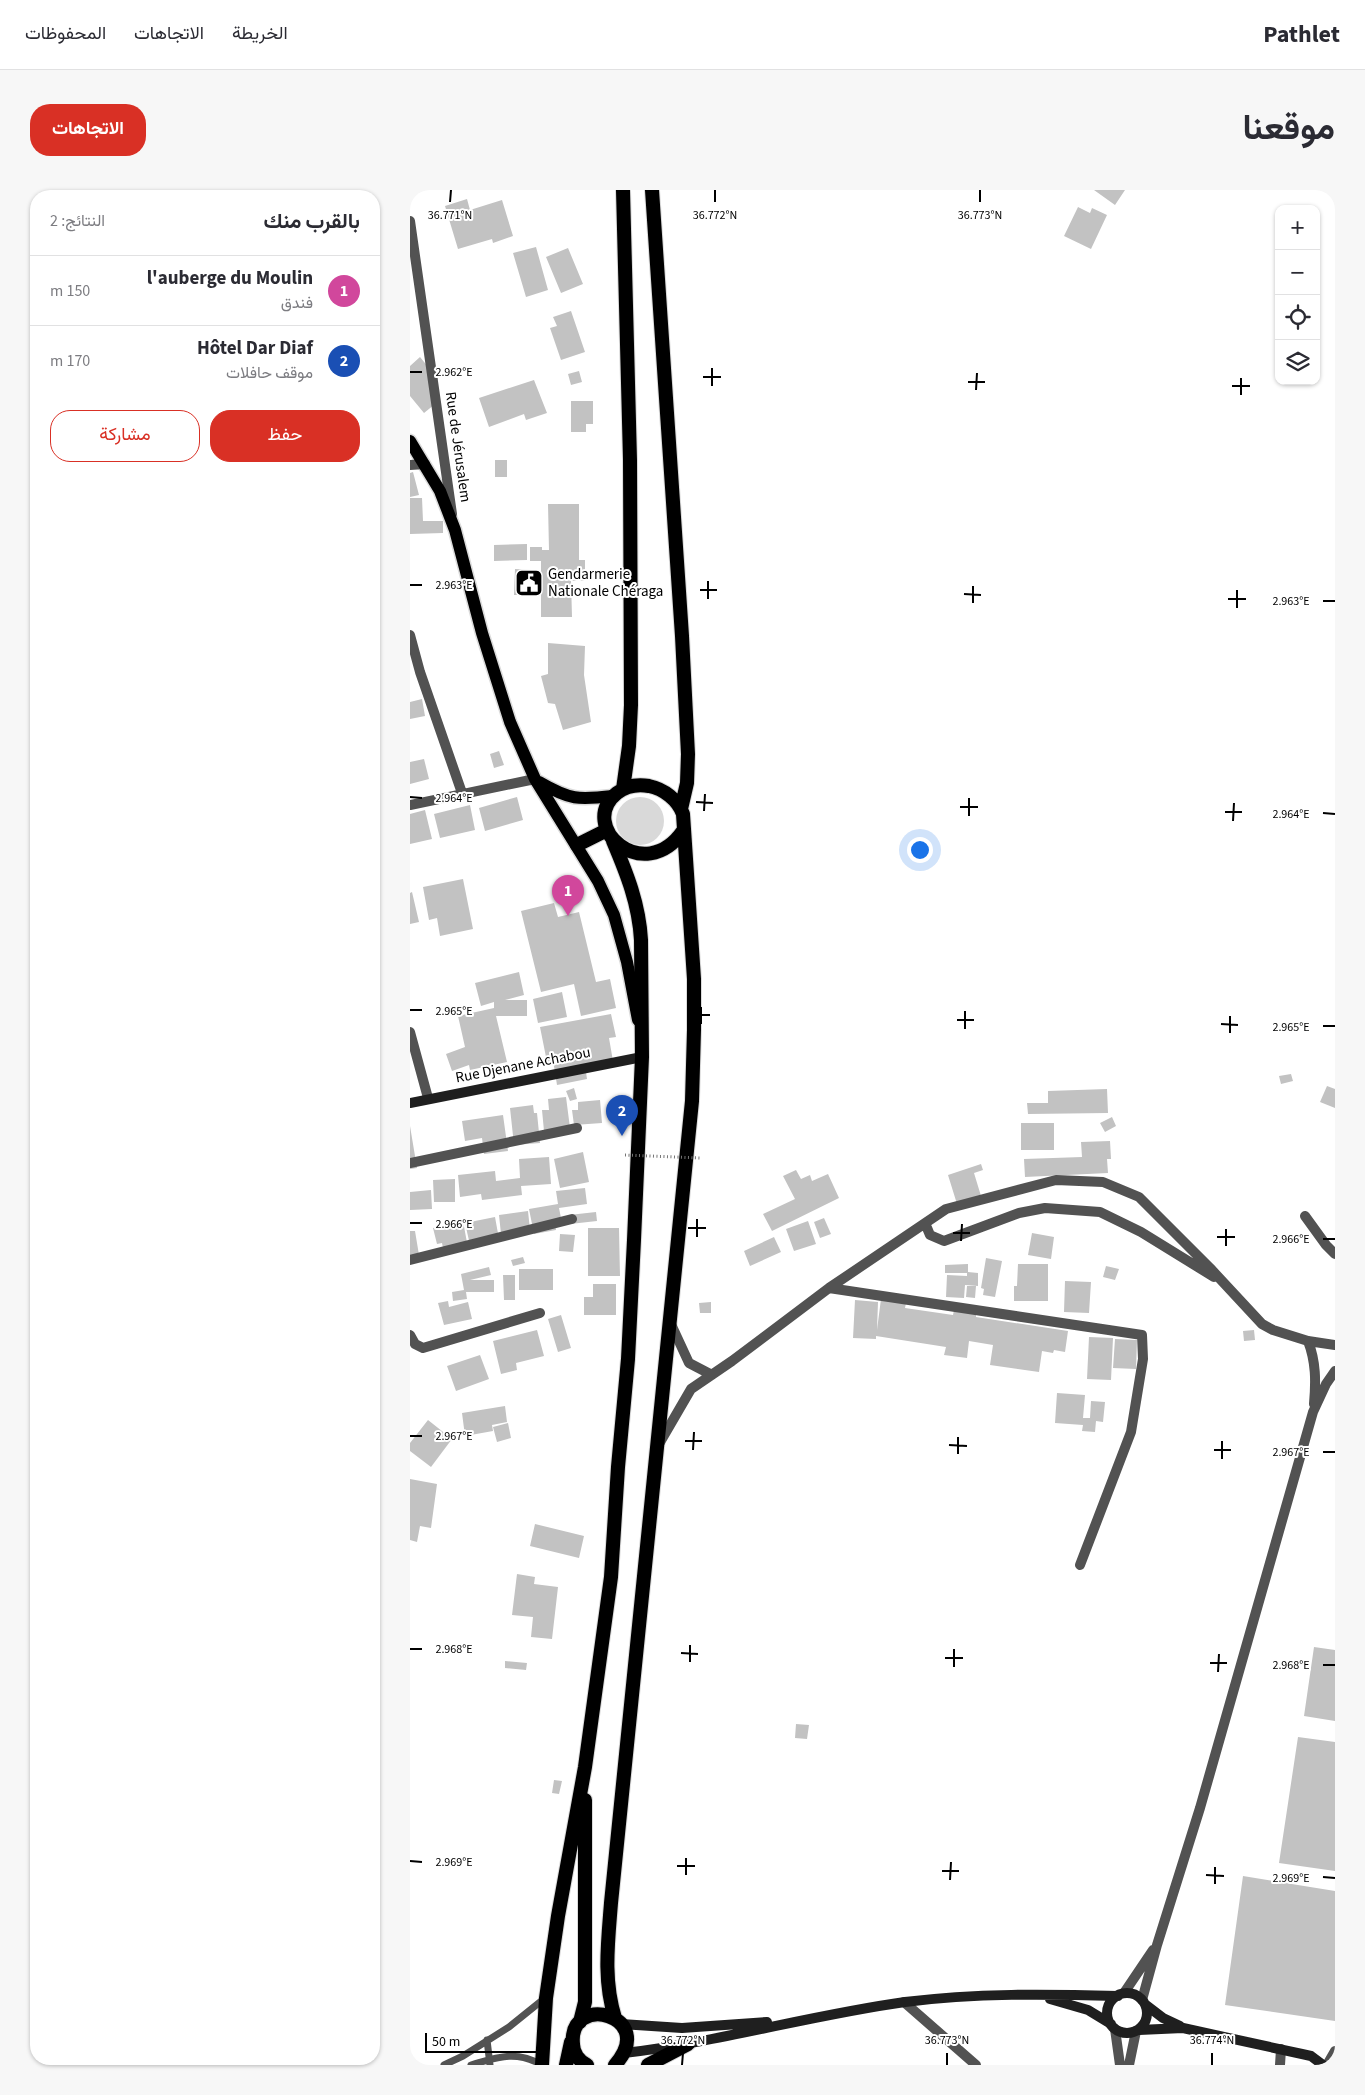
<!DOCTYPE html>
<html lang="ar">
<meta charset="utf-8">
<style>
body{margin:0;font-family:"Source Sans 3",Vazirmatn,sans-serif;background:#f7f7f7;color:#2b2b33;direction:rtl}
.controls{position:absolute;right:15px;top:15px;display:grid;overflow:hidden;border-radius:10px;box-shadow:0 1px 4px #0004}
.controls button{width:45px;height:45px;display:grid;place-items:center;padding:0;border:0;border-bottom:1px solid #e1e1e2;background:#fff;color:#2b2b33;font:25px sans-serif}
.scale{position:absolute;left:15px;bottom:12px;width:119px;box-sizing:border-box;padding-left:5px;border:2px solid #000;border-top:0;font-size:14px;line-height:18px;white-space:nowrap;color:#000;-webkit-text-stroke:4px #fff;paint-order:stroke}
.you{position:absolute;left:509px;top:659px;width:18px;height:18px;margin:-12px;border:4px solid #fff;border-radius:50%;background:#1a73e8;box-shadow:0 0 0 8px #1a73e833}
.badge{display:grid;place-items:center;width:32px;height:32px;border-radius:50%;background:#d93025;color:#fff;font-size:16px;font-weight:700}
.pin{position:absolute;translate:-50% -41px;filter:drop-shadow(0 1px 2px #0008)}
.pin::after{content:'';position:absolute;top:26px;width:18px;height:15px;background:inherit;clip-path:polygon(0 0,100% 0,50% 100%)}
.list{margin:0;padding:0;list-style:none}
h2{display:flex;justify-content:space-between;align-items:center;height:65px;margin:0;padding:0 20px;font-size:21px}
h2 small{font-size:16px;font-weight:400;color:#7c7c81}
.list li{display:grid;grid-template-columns:32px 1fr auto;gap:15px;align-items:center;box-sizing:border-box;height:70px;padding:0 20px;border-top:1px solid #e1e1e2}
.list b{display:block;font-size:19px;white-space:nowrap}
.list p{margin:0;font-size:16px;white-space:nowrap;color:#7c7c81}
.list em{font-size:16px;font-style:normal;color:#7c7c81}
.actions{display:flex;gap:10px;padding:15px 20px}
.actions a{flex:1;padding:11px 0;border:1px solid #d93025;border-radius:20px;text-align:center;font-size:18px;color:#d93025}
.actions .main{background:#d93025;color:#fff}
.icon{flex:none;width:28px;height:28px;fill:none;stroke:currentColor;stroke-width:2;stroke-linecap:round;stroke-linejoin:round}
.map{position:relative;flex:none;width:925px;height:1875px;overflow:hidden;direction:ltr;border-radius:20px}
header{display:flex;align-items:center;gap:30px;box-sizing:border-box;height:70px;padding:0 25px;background:#fff;border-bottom:1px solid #e1e1e2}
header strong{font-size:24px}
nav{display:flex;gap:28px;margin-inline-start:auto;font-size:18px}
.intro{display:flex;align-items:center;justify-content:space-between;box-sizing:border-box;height:120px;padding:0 30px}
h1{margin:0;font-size:35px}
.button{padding:12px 22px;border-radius:20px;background:#d93025;color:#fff;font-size:18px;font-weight:700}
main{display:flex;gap:30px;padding:0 30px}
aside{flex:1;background:#fff;border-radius:20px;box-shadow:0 1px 4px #0004}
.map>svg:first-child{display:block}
.green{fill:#d9d9d9}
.building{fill:#c2c2c2}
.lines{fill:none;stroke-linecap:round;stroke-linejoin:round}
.primary-casing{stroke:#dbdbdb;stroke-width:15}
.trunk-casing{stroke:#dbdbdb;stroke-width:16}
.service{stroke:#525252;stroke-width:7}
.minor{stroke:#525252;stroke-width:10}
.secondary{stroke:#1f1f1f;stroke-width:10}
.primary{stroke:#000;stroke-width:12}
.trunk{stroke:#000;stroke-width:14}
.path-bridge{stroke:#747474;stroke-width:3;stroke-dasharray:1 2.5;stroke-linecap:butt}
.ticks{fill:none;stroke:#000;stroke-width:2}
.labels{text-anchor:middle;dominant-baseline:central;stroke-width:4;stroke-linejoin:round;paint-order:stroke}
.street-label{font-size:15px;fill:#000;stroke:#fff}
.poi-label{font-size:15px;fill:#000;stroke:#fff;text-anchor:start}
.ticks-label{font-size:12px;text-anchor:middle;fill:#000;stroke:#fff;stroke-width:4;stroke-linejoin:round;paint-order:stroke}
</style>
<header>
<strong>Pathlet</strong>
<nav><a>الخريطة</a><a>الاتجاهات</a><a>المحفوظات</a></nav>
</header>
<div class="intro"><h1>موقعنا</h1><a class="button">الاتجاهات</a></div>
<main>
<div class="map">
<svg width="925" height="1875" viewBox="0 0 925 1875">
<rect width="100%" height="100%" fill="#fff"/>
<path class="green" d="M206 631a24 24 0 1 1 48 0a24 24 0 1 1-48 0Z"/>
<path class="building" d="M684,0H715L705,15Z
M57,9L60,20L92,10L103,46L83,53L82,49L48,59L35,16Z
M668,17L680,23L682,18L697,25L681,59L654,46Z
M126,57L138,100L116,107L103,63Z
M158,58L173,94L151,103L136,67Z
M161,121L175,162L151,170L140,138L147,136L143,127Z
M10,167L28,189L19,197L30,210L14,223L0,206V176Z
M169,181L172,192L161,195L158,184Z
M124,190L137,223L116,230L114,224L79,237L69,208Z
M161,211H183V234H176V242H161Z
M85,270H97V287H85Z
M3,282L9,305L0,307V283Z
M0,308H12L13,331H33V343L0,344Z
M138,314H169V370H175V391H161L162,427H131V371H120V357H132V360H139Z
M117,354V370L84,371V355Z
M105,379L122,380V405H104Z
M138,453L175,456L174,485L181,532L153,540L145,514L138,513L131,486L138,484Z
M12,509L15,526L0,529V512Z
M89,561L94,575L84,578L80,564Z
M14,569L19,589L0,594V572Z
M107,607L113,630L75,641L69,618Z
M60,615L65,640L30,648L24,624Z
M15,620L22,649L0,654V624Z
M53,689L63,739L30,746L27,728L19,730L13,697Z
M2,702L9,732L0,734V703Z
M144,713L148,727L169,722L186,792L200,789L206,818L171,826L164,794L131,802L111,721Z
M109,782L114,805L95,810H117V826H86L97,872L60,880L59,875L42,881L36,864L55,857L48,826L84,818V812L71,816L65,793Z
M152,802L157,827L128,833L123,809Z
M201,824L206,847L199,848L204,877L176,882L177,889L147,895L143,870L137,872L130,837Z
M881,884L883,891L871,894L869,886Z
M917,896L925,899V918L910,912Z
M164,898L167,909L160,911L156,901Z
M697,899L698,923L618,924L617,913H638V901Z
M156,907L160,938L134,941L132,920H139L138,909Z
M190,910L192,933L164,935L162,920H168V912Z
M123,915L124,923H127L130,953L104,955L100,918Z
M93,925L98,961L74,964L72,948L55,951L52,931Z
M702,927L706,936L695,942L690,933Z
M611,933H644V960H611Z
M0,936L7,978L0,979Z
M700,951L701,969H697L698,983L615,987L614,969L672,967L671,952Z
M173,962L179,992L150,998L144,969Z
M139,967L141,994L111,996L112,1005L72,1010L71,1004L50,1007L48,985L85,981L86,991L110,988L109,969Z
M571,974L573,980L564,983L571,1006L547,1014L538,985Z
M386,980L391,989L400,985L402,991L418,984L429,1008L362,1041L353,1024L385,1009L373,986Z
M45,989V1012H24L23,990Z
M175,998L177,1014L149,1018L151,1028L144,1029L146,1040L124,1044L119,1019L148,1014L146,1001Z
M21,1000L22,1019L0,1020V1002Z
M118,1021L120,1040L91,1044L89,1025Z
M186,1022L187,1031L160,1034L159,1025Z
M85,1027L89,1049L60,1055L55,1033Z
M414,1028L421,1044L410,1048L404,1032Z
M53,1031L58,1058L34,1063L32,1053L27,1054L23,1038Z
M398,1031L406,1054L384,1061L376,1039Z
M178,1038H209L210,1086H178Z
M0,1041H5L9,1065L0,1066Z
M622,1043L644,1047L641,1069L618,1065Z
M150,1044L165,1045L163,1062L149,1061Z
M364,1047L371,1062L340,1076L334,1061Z
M113,1067L115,1073L103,1076L101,1070Z
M576,1068L592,1071L585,1107L573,1105L574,1099L571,1098Z
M558,1074V1082L568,1083V1096L555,1095L554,1108L536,1107L537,1085L557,1086V1083H535V1075Z
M608,1074H638V1111H604V1096H607Z
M696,1076L709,1079L705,1090L693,1087Z
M79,1077L81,1085L60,1090H84V1102H56L57,1109L43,1111L42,1102L54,1100L51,1084Z
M109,1079H143V1100H109Z
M93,1085H105V1110H94Z
M655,1091L681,1092L679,1123L654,1122Z
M183,1094H206V1125H174V1107H183Z
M557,1096H566L565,1108L556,1107Z
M471,1109L496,1113L495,1118L543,1125L544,1120L566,1124V1127L658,1141L655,1162L644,1160L643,1163L632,1161L629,1182L580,1175L583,1155L559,1151L557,1168L534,1165L536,1157L466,1146V1149L443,1148L445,1110L468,1112L467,1140Z
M38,1111L39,1117L58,1112L62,1129L34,1135L28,1113Z
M301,1112V1123H290L289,1113Z
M151,1125L161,1158L148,1162L138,1129Z
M127,1140L134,1166L106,1173L107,1180L91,1184L83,1151Z
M844,1140L845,1150L834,1151L833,1141Z
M679,1147L703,1148L701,1190L677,1189Z
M705,1149L727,1150L726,1179L703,1178Z
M70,1165L79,1189L46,1201L37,1176Z
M647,1203L675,1205L673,1228H680L681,1211L695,1212L693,1232L686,1231L685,1242L672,1241L673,1235L645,1233Z
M95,1216L97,1232L82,1235L83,1241L55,1246L52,1223Z
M18,1230L42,1249L21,1277L0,1261V1253Z
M98,1233L101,1248L87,1252L83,1237Z
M0,1289L27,1294L21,1338L10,1336L7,1352L0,1350Z
M125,1334L174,1346L169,1368L120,1356Z
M107,1384L125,1387L124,1394L148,1397L142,1449L121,1447L123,1427L102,1425Z
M904,1457L925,1460V1531L894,1526Z
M95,1471L117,1473L116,1480L95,1478Z
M386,1534L399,1535L397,1549L385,1548Z
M888,1547L925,1552V1681L869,1673Z
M144,1590L152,1591L149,1604L142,1603Z
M833,1686L925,1701V1831L815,1815Z"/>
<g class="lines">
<defs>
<path id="primary" d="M0,251L30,301L45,340L72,443L100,532L125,589L188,691L204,725L217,772L228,830
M129,592C160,610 168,610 203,606"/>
<path id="trunk" d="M242,0L272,446L278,564L277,593L271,619
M213,599L219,556L221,515L220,270L213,0
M167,655L197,640
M205,1828C193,1790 198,1752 201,1713L282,911L284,840V789L273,624C268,610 254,599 239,596C227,594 216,596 207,603C166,636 234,697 273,641
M170,1832L175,1812V1610
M132,1875L136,1808L148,1726L175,1577L201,1387L208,1277L218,1169L224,1050L232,867L231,750C229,714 217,684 203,651
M156,1875L161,1852
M177,1875C169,1871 163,1863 163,1854C158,1802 249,1825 205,1875
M238,1875L278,1854"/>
</defs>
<use href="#primary" class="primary-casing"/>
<use href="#trunk" class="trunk-casing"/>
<path class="service" d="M77,1850L80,1875
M34,1875L53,1866L99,1837L135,1808
M61,1875C88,1867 106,1860 132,1875"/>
<path class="minor" d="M0,31L42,324
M0,275L15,274
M0,445L10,482L52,603
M0,615L125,589
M0,842L18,908
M0,973L167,938
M895,1026L916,1055L925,1064
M515,1033L520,1045L534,1051L609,1023L635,1018L690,1022L731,1042L804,1087
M0,1070L162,1029
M419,1098L732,1145L733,1169L721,1242L670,1375
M260,1132L279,1173L302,1185
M0,1145L5,1154L13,1158L130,1123
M898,1151C906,1172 906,1191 904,1214
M249,1254L281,1199L322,1171L419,1098L536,1019L646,990L693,992L729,1007L800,1078L852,1134L863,1140L898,1151L925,1155
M714,1803L743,1760
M732,1810L747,1755L790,1618L903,1222L916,1194L925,1181
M494,1812L566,1875
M705,1839L710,1875
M719,1875L726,1841
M870,1875L871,1859
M917,1875L925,1861"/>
<path class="secondary" d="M0,913L232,867
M697 1823a20 20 0 1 1 40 0a20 20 0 1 1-40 0Z
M640,1809L678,1820L701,1834
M736,1815L753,1828L770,1836
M211,1834L272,1838L357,1832
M729,1840L773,1838L892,1864L901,1866L913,1875
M214,1863C309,1852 401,1825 495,1812C566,1803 637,1804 708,1806"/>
<use href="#primary" class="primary"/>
<use href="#trunk" class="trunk"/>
<path class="path-bridge" d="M215,965L290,968"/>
</g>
<path class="ticks" d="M40,12L41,0M305,12V0M570,12V0M0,182H12M293,187H311M558,192H575M302,196V178M822,196H840M566,200L567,183M831,205V188M0,395H12M290,400H307M554,404L571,405M298,409V391M818,409H836M913,411H925M563,413V396M827,418V400M0,607L12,608M286,612L303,613M550,617H568M294,621L295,604M815,622H832M913,623L925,624M559,626V608M823,631L824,613M0,820H12M282,825H300M547,830H564M291,834V817M811,834L828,835M913,836H925M555,839V821M820,843V826M0,1033H12M278,1038H296M543,1043H560M287,1047V1029M807,1047H825M913,1049H925M551,1051L552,1034M816,1056V1039M0,1246H12M275,1251H292M539,1255L557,1256M283,1260L284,1242M804,1260H821M913,1262H925M548,1264V1247M812,1269V1251M0,1459H12M271,1463L288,1464M535,1468H553M280,1472V1455M800,1473H817M913,1475H925M544,1477V1459M808,1482L809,1464M0,1671L12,1672M267,1676H285M532,1681H549M276,1685V1668M796,1685L814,1686M913,1687L925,1688M540,1690L541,1672M805,1694V1677M272,1875L273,1863M537,1875V1863M802,1875V1863"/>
<defs>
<symbol id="civic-square" viewBox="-11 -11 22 22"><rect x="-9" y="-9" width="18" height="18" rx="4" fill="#000" stroke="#fff"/><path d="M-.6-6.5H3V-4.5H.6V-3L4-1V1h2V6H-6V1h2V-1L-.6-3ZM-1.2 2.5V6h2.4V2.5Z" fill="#fff"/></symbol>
</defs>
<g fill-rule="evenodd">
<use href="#civic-square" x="103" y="377" width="32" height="32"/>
</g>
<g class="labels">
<g class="street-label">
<text transform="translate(48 257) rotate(82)">Rue de Jérusalem</text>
<text transform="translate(113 875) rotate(-11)">Rue Djenane Achabou</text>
</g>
<g class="poi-label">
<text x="138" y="384">Gendarmerie<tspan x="138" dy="17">Nationale Chéraga</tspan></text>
</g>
</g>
<g class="ticks-label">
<text x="40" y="29">36.771°N</text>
<text x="305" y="29">36.772°N</text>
<text x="570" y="29">36.773°N</text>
<text x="44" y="186">2.962°E</text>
<text x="44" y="399">2.963°E</text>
<text x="881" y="415">2.963°E</text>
<text x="44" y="612">2.964°E</text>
<text x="881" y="628">2.964°E</text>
<text x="44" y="825">2.965°E</text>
<text x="881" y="841">2.965°E</text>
<text x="44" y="1038">2.966°E</text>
<text x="881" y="1053">2.966°E</text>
<text x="44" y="1250">2.967°E</text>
<text x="881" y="1266">2.967°E</text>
<text x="44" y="1463">2.968°E</text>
<text x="881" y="1479">2.968°E</text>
<text x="44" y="1676">2.969°E</text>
<text x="881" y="1692">2.969°E</text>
<text x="273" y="1854">36.772°N</text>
<text x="537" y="1854">36.773°N</text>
<text x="802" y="1854">36.774°N</text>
</g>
</svg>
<div class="controls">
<button>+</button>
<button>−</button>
<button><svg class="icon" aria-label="locate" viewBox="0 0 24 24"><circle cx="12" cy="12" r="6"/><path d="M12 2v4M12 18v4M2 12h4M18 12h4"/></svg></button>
<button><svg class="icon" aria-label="layers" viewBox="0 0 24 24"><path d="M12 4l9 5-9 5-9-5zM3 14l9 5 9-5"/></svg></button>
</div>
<div class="scale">50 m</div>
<div class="you"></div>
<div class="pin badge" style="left:158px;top:726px;background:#d1479c">1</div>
<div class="pin badge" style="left:212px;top:946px;background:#1a4fb4">2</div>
</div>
<aside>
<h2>بالقرب منك<small>النتائج: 2</small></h2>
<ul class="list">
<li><span class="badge" style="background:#d1479c">1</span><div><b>l'auberge du Moulin</b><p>فندق</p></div><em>150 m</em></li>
<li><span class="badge" style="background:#1a4fb4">2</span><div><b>Hôtel Dar Diaf</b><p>موقف حافلات</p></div><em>170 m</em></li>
</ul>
<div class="actions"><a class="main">حفظ</a><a>مشاركة</a></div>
</aside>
</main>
